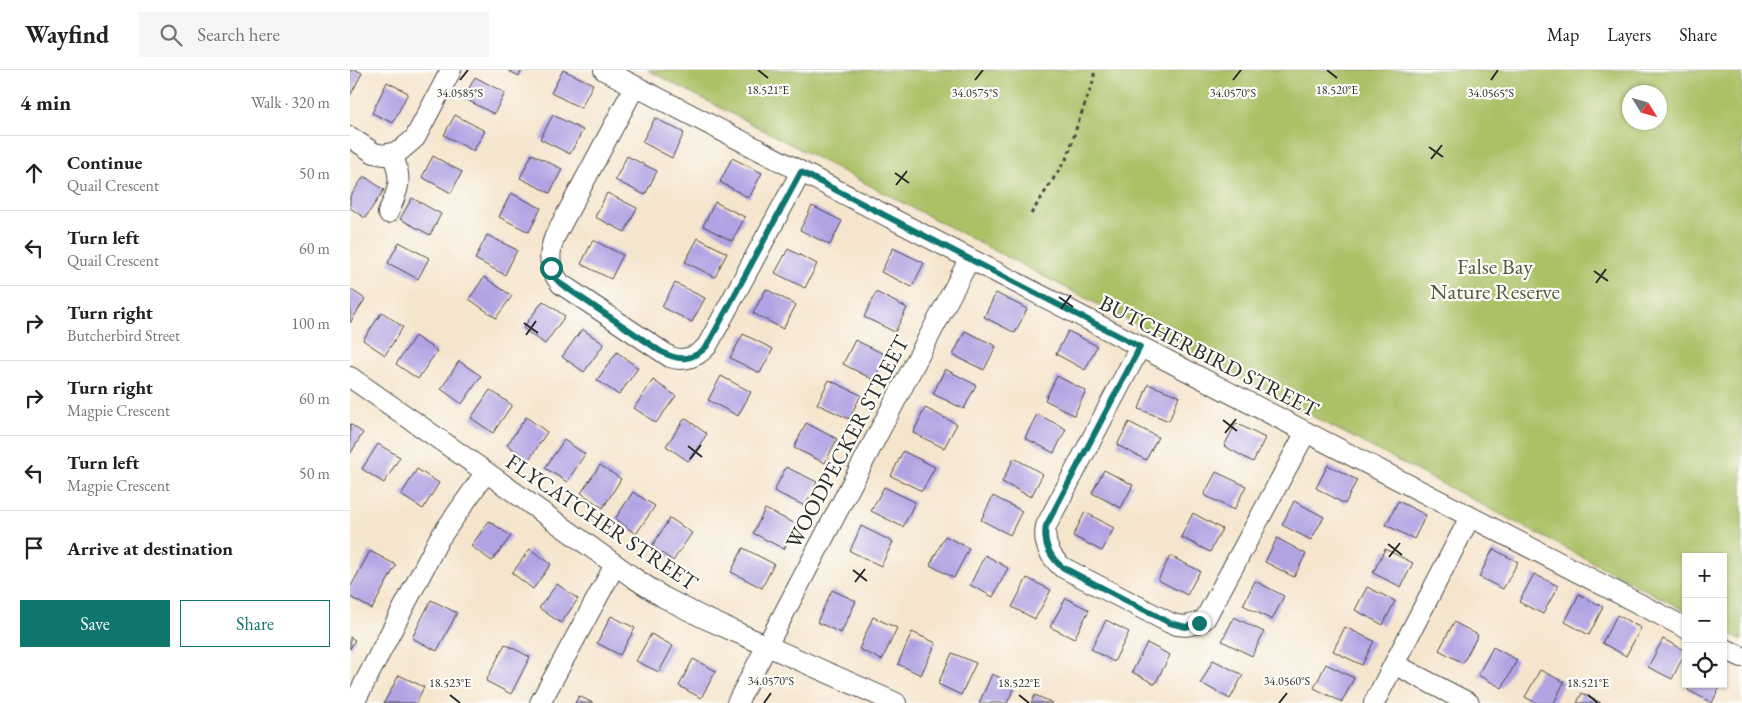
<!DOCTYPE html>
<meta charset="utf-8">
<style>
body{margin:0;font-family:"EB Garamond",serif;background:#f6f6f6;color:#202124}
.controls{position:absolute;right:15px;bottom:15px;display:grid;overflow:hidden;border-radius:0px;box-shadow:0 1px 4px #0004}
.controls button{width:45px;height:45px;display:grid;place-items:center;padding:0;border:0;border-bottom:1px solid #e0e0e0;background:#fff;color:#202124;font:25px sans-serif}
.compass{position:absolute;left:1272px;top:15px;width:45px;height:45px;border-radius:50%;background:#fff;box-shadow:0 1px 4px #0004;rotate:127deg}
.stop{position:absolute;width:15px;height:15px;margin:-11px;border:4px solid #0f766e;border-radius:50%;background:#fff}
.stop.end{background:#0f766e;border-color:#fff;box-shadow:0 1px 5px #0008}
.list{margin:0;padding:0;list-style:none}
h2{display:flex;justify-content:space-between;align-items:center;height:65px;margin:0;padding:0 20px;font-size:21px}
h2 small{font-size:16px;font-weight:400;color:#757577}
.list li{display:grid;grid-template-columns:32px 1fr auto;gap:15px;align-items:center;box-sizing:border-box;height:75px;padding:0 20px;border-top:1px solid #e0e0e0}
.list b{display:block;font-size:19px;white-space:nowrap}
.list p{margin:0;font-size:16px;white-space:nowrap;color:#757577}
.list em{font-size:16px;font-style:normal;color:#757577}
.actions{display:flex;gap:10px;padding:15px 20px}
.actions a{flex:1;padding:11px 0;border:1px solid #0f766e;border-radius:0px;text-align:center;font-size:18px;color:#0f766e}
.actions .main{background:#0f766e;color:#fff}
.icon{flex:none;width:28px;height:28px;fill:none;stroke:currentColor;stroke-width:2;stroke-linecap:round;stroke-linejoin:round}
.map{position:relative;flex:none;width:1392px;height:633px;overflow:hidden}
header{display:flex;align-items:center;gap:30px;box-sizing:border-box;height:70px;padding:0 25px;background:#fff;border-bottom:1px solid #e0e0e0}
header strong{font-size:24px}
nav{display:flex;gap:28px;margin-inline-start:auto;font-size:18px}
.search{width:350px;height:45px;background:#f6f6f6;display:flex;align-items:center;gap:12px;box-sizing:border-box;padding:0 18px;border-radius:0px;color:#757577;font-size:19px}
main{display:flex}
aside{flex:1;background:#fff}
.map>svg:first-child{display:block}
.green{fill:#aac166;stroke:#6a7648;fill-rule:evenodd}
.building{fill:#b0a2e3}
.lines{fill:none;stroke-linecap:round;stroke-linejoin:round}
.street-casing{stroke:#494743;stroke-width:22}
.path{stroke:#494743;stroke-width:3;stroke-dasharray:4 4;stroke-linecap:butt}
.street{stroke:#fff;stroke-width:20}
.route{stroke:#0f766e;stroke-width:6}
.ticks{fill:none;stroke:#2b2b2b;stroke-width:2}
.labels{text-anchor:middle;dominant-baseline:central;stroke-width:4.5;stroke-linejoin:round;paint-order:stroke}
.park-label{font-size:22px;fill:#51583d;stroke:#fdfcf7}
.street-label{font-size:22px;fill:#2b2b2b;stroke:#fdfcf7}
.ticks-label{font-size:12px;text-anchor:middle;fill:#2b2b2b;stroke:#fdfcf7;stroke-width:4.5;stroke-linejoin:round;paint-order:stroke}
</style>
<header>
<strong>Wayfind</strong>
<div class="search"><svg class="icon" aria-label="search" viewBox="0 0 24 24"><circle cx="10" cy="10" r="6"/><path d="M15 15l6 6"/></svg>Search here</div>
<nav><a>Map</a><a>Layers</a><a>Share</a></nav>
</header>
<main>
<aside>
<h2>4 min<small>Walk · 320 m</small></h2>
<ul class="list">
<li><svg class="icon" aria-label="ahead" viewBox="0 0 24 24"><path d="M12 20V5M6 11l6-6 6 6"/></svg><div><b>Continue</b><p>Quail Crescent</p></div><em>50 m</em></li>
<li><svg class="icon" aria-label="left" viewBox="0 0 24 24"><path d="M17 20v-9H6M10 6l-5 5 5 5"/></svg><div><b>Turn left</b><p>Quail Crescent</p></div><em>60 m</em></li>
<li><svg class="icon" aria-label="right" viewBox="0 0 24 24"><path d="M7 20v-9h11M14 6l5 5-5 5"/></svg><div><b>Turn right</b><p>Butcherbird Street</p></div><em>100 m</em></li>
<li><svg class="icon" aria-label="right" viewBox="0 0 24 24"><path d="M7 20v-9h11M14 6l5 5-5 5"/></svg><div><b>Turn right</b><p>Magpie Crescent</p></div><em>60 m</em></li>
<li><svg class="icon" aria-label="left" viewBox="0 0 24 24"><path d="M17 20v-9H6M10 6l-5 5 5 5"/></svg><div><b>Turn left</b><p>Magpie Crescent</p></div><em>50 m</em></li>
<li><svg class="icon" aria-label="arrive" viewBox="0 0 24 24"><path d="M6 21V4h12l-3 4 3 4H6"/></svg><div><b>Arrive at destination</b></div></li>
</ul>
<div class="actions"><a class="main">Save</a><a>Share</a></div>
</aside>
<div class="map">
<svg width="1392" height="633" viewBox="0 0 1392 633">
<rect width="100%" height="100%" fill="#fdfcf7"/>
<filter id="ink" filterUnits="userSpaceOnUse"><feTurbulence type="fractalNoise" baseFrequency=".02" numOctaves="2"/><feDisplacementMap in="SourceGraphic" scale="10" xChannelSelector="R" yChannelSelector="G"/><feConvolveMatrix kernelMatrix="1 2 1 2 8 2 1 2 1" color-interpolation-filters="sRGB"/></filter>
<filter id="wash" filterUnits="userSpaceOnUse"><feTurbulence type="fractalNoise" baseFrequency=".0096" numOctaves="4" result="noise"/><feDisplacementMap in="SourceGraphic" scale="20" xChannelSelector="R" yChannelSelector="G"/><feGaussianBlur stdDeviation="1.12" result="paint"/><feColorMatrix in="noise" values="0 0 0 0 0 0 0 0 0 0 0 0 0 0 0 0 0 1.4 0 .05"/><feComposite in="paint" operator="in"/></filter>
<g filter="url(#wash)">
<rect width="100%" height="100%" fill="#f5e5cd"/>
<path class="green" d="M298,0H1392V570L1373,560V487H1336V541ZM1280,22H1310V52H1280Z"/>
<g id="blocks">
<path class="building" d="M0,0H6L12,3L0,26Z
M157,0H172L169,6Z
M213,0L243,14L231,38L201,23Z
M125,7L155,23L144,44L114,28Z
M37,12L58,23L43,53L22,43Z
M105,45L135,61L123,81L94,65Z
M203,45L233,60L220,84L190,69Z
M305,48L334,63L322,88L292,72Z
M182,84L212,99L200,123L170,108Z
M83,86L112,102L101,123L72,107Z
M277,86L307,101L295,125L265,110Z
M382,88L412,103L399,128L370,112Z
M14,106L34,120L15,148L0,138V127Z
M161,123L191,138L179,162L149,147Z
M257,123L287,138L275,162L245,147Z
M62,128L91,144L80,165L50,149Z
M365,132L395,147L382,171L353,156Z
M462,136L492,151L480,175L450,160Z
M137,165L167,180L155,205L125,189Z
M348,168L377,183L365,207L335,192Z
M243,170L273,185L261,209L231,194Z
M49,172L79,188L68,209L38,193Z
M543,178L574,193L562,217L531,202Z
M438,179L467,194L455,218L425,203Z
M134,207L162,226L146,248L119,229Z
M325,213L355,228L342,252L312,237Z
M0,219L15,229L0,253Z
M416,219L446,235L433,259L403,243Z
M526,222L557,238L545,262L514,247Z
M646,223L677,239L665,263L634,247Z
M193,231L215,246L195,274L173,258Z
M32,242L53,257L35,285L13,270Z
M232,259L254,274L234,302L212,287Z
M615,261L646,276L634,300L603,285Z
M718,261L747,276L735,300L706,284Z
M393,264L423,279L410,303L380,288Z
M65,266L87,281L68,309L46,294Z
M505,270L536,285L524,310L493,294Z
M267,282L288,298L269,325L247,310Z
M109,291L131,306L112,334L91,319Z
M595,299L626,315L614,339L583,324Z
M371,306L401,322L388,346L358,330Z
M707,306L736,321L724,345L695,330Z
M303,310L326,326L306,353L284,338Z
M479,310L511,325L499,349L467,334Z
M798,314L829,326L819,351L789,339Z
M140,320L162,335L143,363L121,348Z
M575,338L607,354L594,378L563,363Z
M687,344L716,359L704,383L675,368Z
M176,347L197,362L179,390L157,375Z
M335,348L357,364L338,391L316,376Z
M779,352L808,367L796,390L767,375Z
M456,353L487,369L475,393L444,378Z
M886,353L915,368L903,392L874,376Z
M0,354L13,363L0,384Z
M214,370L235,384L217,412L195,398Z
M28,374L50,387L34,413L12,399Z
M553,381L585,397L572,421L541,406Z
M664,388L693,404L681,427L652,412Z
M250,395L271,409L253,438L231,423Z
M978,395L1007,410L995,434L966,418Z
M436,397L467,412L455,436L424,421Z
M67,399L89,413L73,439L51,425Z
M754,400L783,415L771,438L742,423Z
M866,402L896,416L884,440L854,425Z
M534,417L565,432L553,457L521,441Z
M283,422L305,436L286,464L265,449Z
M643,426L672,441L660,465L631,450Z
M944,431L974,447L961,470L932,455Z
M1048,431L1076,445L1064,469L1036,455Z
M415,439L446,454L434,479L403,463Z
M735,442L764,458L752,481L723,466Z
M843,443L872,459L860,482L831,467Z
M320,448L342,463L323,491L302,476Z
M139,451L161,466L142,491L121,476Z
M511,456L543,472L531,496L500,481Z
M595,466L619,478L604,508L580,495Z
M927,468L956,484L944,507L915,492Z
M393,478L424,494L412,518L381,502Z
M180,479L201,494L183,519L162,503Z
M1035,479L1063,493L1051,517L1023,503Z
M1143,479L1168,492L1153,519L1129,507Z
M20,481L46,495L22,539L0,527V518Z
M635,485L658,498L643,527L620,515Z
M820,486L850,501L837,525L808,510Z
M1184,504L1208,516L1193,544L1169,532Z
M677,508L701,520L685,549L662,537Z
M905,511L934,526L922,550L893,535Z
M207,514L228,529L211,553L189,538Z
M1017,517L1045,531L1033,555L1005,540Z
M482,520L506,531L491,563L467,552Z
M1229,524L1253,537L1239,565L1215,552Z
M716,528L739,540L724,569L700,557Z
M81,530L107,543L87,581L62,568Z
M1267,545L1291,558L1276,586L1252,573Z
M261,546L285,558L270,585L247,573Z
M523,547L547,558L532,590L509,579Z
M884,547L914,562L902,586L872,571Z
M756,550L779,562L764,592L741,579Z
M1104,552L1128,565L1113,593L1089,580Z
M995,557L1024,571L1012,595L983,581Z
M562,562L586,573L571,605L548,594Z
M301,564L323,576L309,602L286,591Z
M0,567L5,570L0,579Z
M1313,569L1336,581L1322,609L1298,597Z
M797,573L820,585L805,614L782,602Z
M155,574L180,587L161,624L136,611Z
M1143,577L1167,590L1152,618L1128,605Z
M602,583L626,593L611,625L588,614Z
M343,589L366,601L351,628L329,616Z
M863,590L893,605L880,629L851,613Z
M976,594L1004,608L992,632L964,618Z
M1190,600L1214,612L1204,633H1186L1175,627Z
M642,604L666,615L657,633H629Z
M49,605L74,617L66,633H34Z
M1341,614H1371L1362,633L1338,620Z
M1232,623L1251,633H1227Z
M685,625L703,633H681Z
M229,626L243,633H225Z"/>
</g>
</g>
<g filter="url(#ink)">
<use href="#blocks" fill-opacity="0" stroke="#494743" stroke-width="1"/>
<g class="lines">
<defs>
<path id="street" d="M254,0L1336,558
M285,16L205,166C198,184 198,199 211,214L320,287C334,292 347,287 357,276L451,102
M0,67L24,83L34,85L50,81L65,68L101,0
M38,143C49,119 53,109 42,84
M790,277L696,456C693,473 699,486 712,497L820,553C833,558 843,556 855,549L956,362
M0,307L136,402L284,508L313,527L352,547L546,633
M1373,578L1392,587
M1044,594L1119,633
M4,633L89,469L136,402
M190,633L265,495
M387,633L619,190
M1024,633L1120,447"/>
</defs>
<use href="#street" class="street-casing"/>
<path class="path" d="M681,144L718,86L727,56L744,9V0"/>
<use href="#street" class="street"/>
</g>
</g>
<g class="lines" filter="url(#ink)">
<path class="route" d="M201,198L204,207L211,214L310,281C328,291 342,292 357,276L451,102L790,277L696,456C693,473 699,486 712,497L820,553L836,557L849,553"/>
</g>
<path class="ticks" d="M408,0L418,8M977,0L987,8M110,10L118,0M625,10L633,0M883,10L891,0M1141,10L1148,0M1079,77L1093,87M1081,89L1092,75M545,103L559,113M546,115L557,101M1244,201L1258,211M1246,213L1256,199M709,227L723,237M711,239L721,225M174,253L188,263M176,265L186,251M873,350L887,361M875,363L886,349M338,376L352,387M340,389L351,375M1038,474L1052,485M1039,487L1050,473M503,500L517,511M505,512L515,499M100,625L110,633M669,625L679,633M1238,625L1248,633M414,633L421,623M929,633L937,623"/>
<g class="labels">
<g class="park-label">
<text x="1145" y="196">False Bay<tspan x="1145" dy="25">Nature Reserve</tspan></text>
</g>
<g class="street-label">
<text transform="translate(859 286) rotate(27)">BUTCHERBIRD STREET</text>
<text transform="translate(497 372) rotate(-62)">WOODPECKER STREET</text>
<text transform="translate(252 452) rotate(34)">FLYCATCHER STREET</text>
</g>
</g>
<g class="ticks-label">
<text x="418" y="24">18.521°E</text>
<text x="987" y="24">18.520°E</text>
<text x="110" y="27">34.0585°S</text>
<text x="625" y="27">34.0575°S</text>
<text x="883" y="27">34.0570°S</text>
<text x="1141" y="27">34.0565°S</text>
<text x="421" y="615">34.0570°S</text>
<text x="937" y="615">34.0560°S</text>
<text x="100" y="617">18.523°E</text>
<text x="669" y="617">18.522°E</text>
<text x="1238" y="617">18.521°E</text>
</g>
</svg>
<div class="controls">
<button>+</button>
<button>−</button>
<button><svg class="icon" aria-label="locate" viewBox="0 0 24 24"><circle cx="12" cy="12" r="6"/><path d="M12 2v4M12 18v4M2 12h4M18 12h4"/></svg></button>
</div>
<svg class="compass" viewBox="-18 -18 36 36"><path d="M0-13l5 13h-10z" fill="#e53935"/><path d="M0 13l5-13h-10z" fill="#757577"/></svg>
<div class="stop" style="left:201px;top:198px"></div>
<div class="stop end" style="left:849px;top:553px"></div>
</div>
</main>
